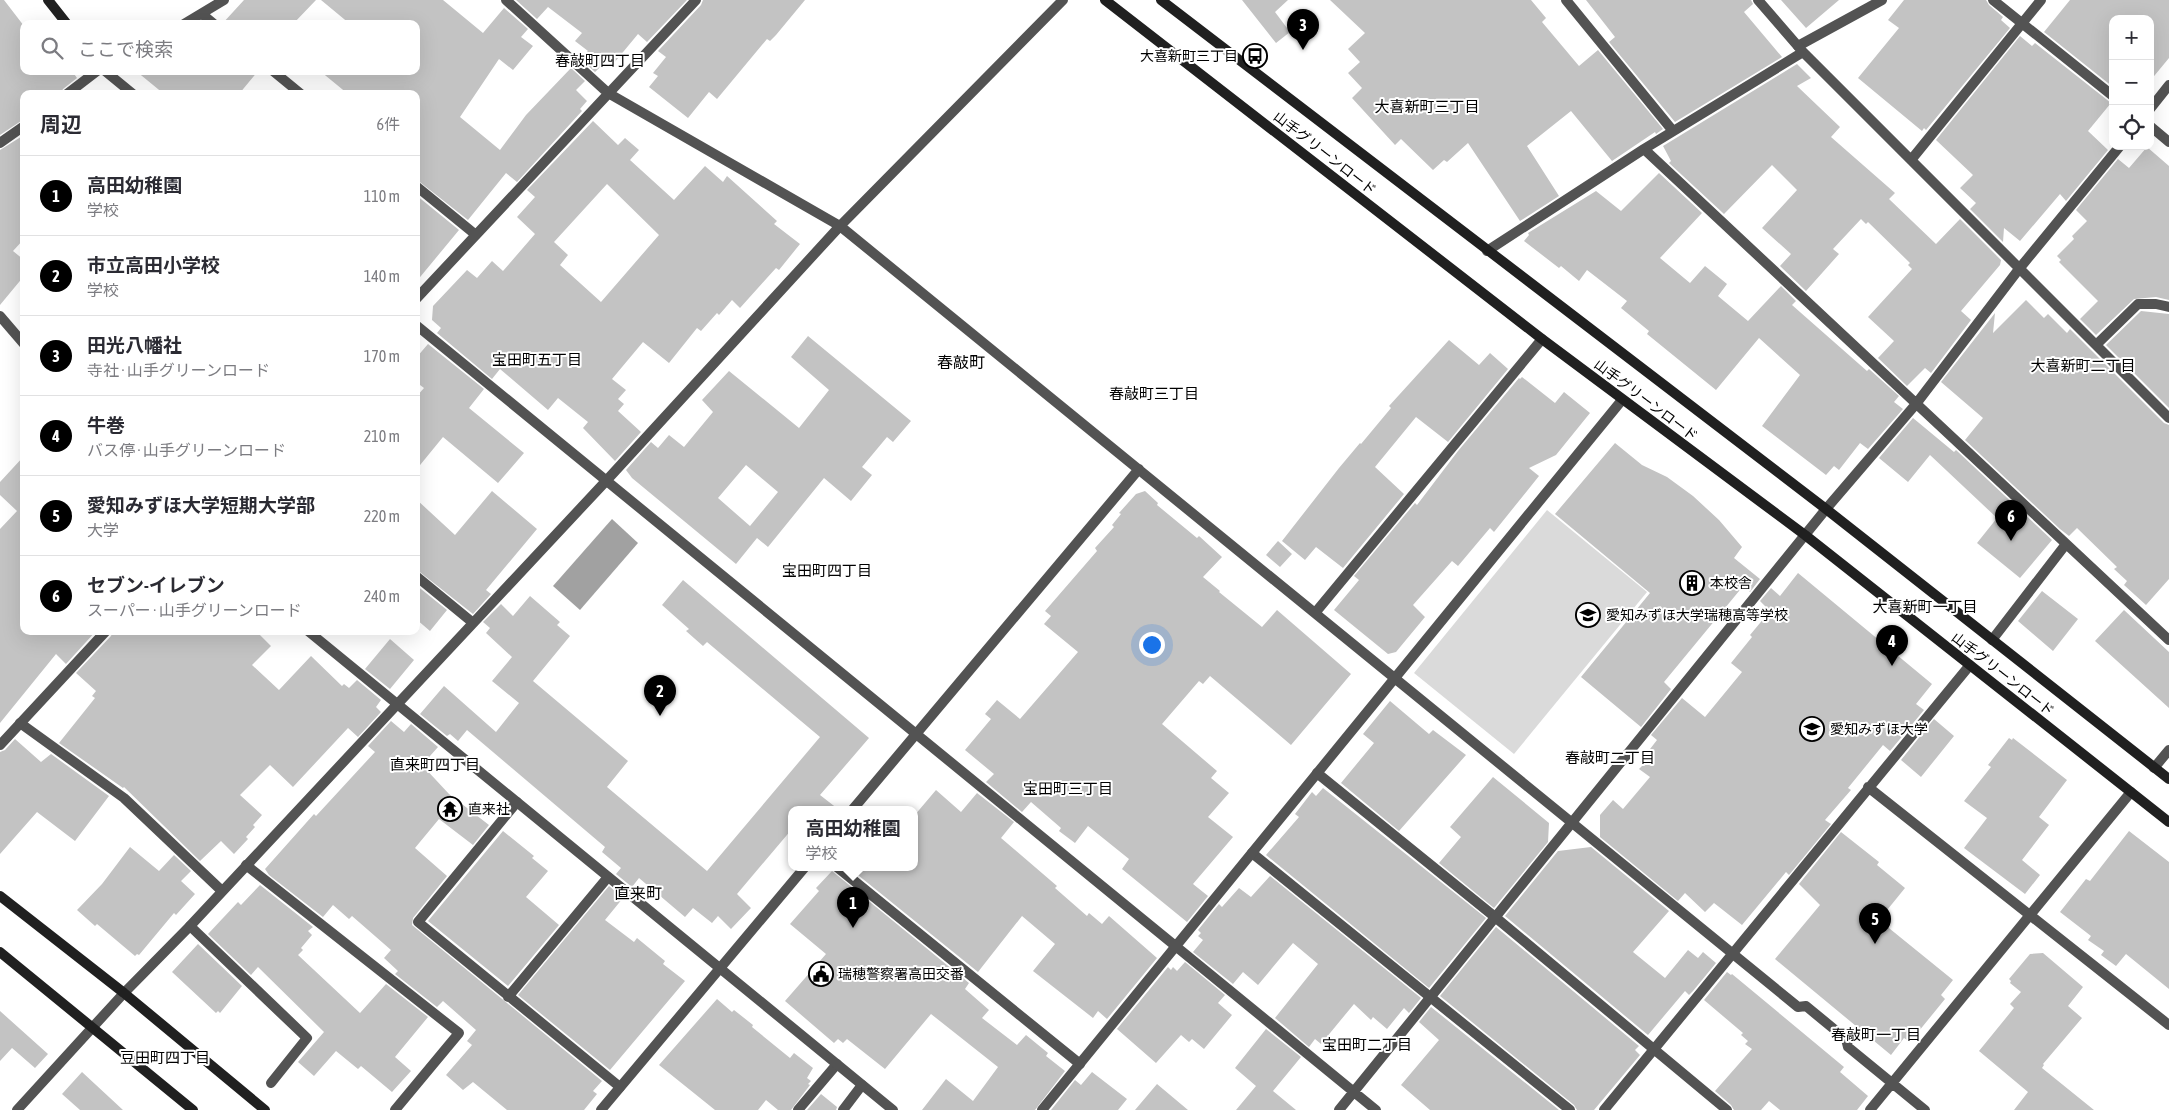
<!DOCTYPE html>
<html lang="ja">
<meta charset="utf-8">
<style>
body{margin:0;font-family:"Asap Condensed","Noto Sans JP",sans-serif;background:#f7f7f7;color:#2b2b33}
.controls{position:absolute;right:15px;top:15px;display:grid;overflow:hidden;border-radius:10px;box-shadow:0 5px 20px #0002}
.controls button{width:45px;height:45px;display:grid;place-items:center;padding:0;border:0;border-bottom:1px solid #e1e1e2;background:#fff;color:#2b2b33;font:25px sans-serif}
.you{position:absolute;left:1151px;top:644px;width:18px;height:18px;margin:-12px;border:4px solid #fff;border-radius:50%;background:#1a73e8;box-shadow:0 0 0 8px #1a73e833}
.badge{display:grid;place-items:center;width:32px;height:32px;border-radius:50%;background:#000;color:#fff;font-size:16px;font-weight:700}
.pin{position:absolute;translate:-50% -41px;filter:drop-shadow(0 1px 2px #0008)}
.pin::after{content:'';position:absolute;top:26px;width:18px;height:15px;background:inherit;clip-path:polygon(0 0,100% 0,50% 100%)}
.popup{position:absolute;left:788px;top:806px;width:130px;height:65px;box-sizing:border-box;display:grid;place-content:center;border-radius:10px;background:#fff;filter:drop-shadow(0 1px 4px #0005);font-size:16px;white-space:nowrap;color:#7c7c81}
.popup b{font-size:19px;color:#2b2b33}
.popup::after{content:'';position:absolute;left:50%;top:100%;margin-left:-10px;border:10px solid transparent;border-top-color:#fff}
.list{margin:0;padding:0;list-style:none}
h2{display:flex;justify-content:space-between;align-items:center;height:65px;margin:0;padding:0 20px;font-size:21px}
h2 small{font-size:16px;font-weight:400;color:#7c7c81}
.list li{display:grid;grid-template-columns:32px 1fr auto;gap:15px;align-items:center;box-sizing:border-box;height:80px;padding:0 20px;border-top:1px solid #e1e1e2}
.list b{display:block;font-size:19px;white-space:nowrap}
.list p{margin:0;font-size:16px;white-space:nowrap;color:#7c7c81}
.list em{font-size:16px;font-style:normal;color:#7c7c81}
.icon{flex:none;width:28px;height:28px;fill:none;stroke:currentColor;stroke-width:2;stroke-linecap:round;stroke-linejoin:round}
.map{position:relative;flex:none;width:2169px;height:1110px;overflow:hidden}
.search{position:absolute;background:#fff;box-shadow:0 5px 20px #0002;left:20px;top:20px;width:400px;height:55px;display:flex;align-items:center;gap:12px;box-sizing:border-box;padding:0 18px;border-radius:10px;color:#7c7c81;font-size:19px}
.panel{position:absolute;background:#fff;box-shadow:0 5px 20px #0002;left:20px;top:90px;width:400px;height:545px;border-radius:10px}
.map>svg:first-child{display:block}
.green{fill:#dadada}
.water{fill:#a1a1a1}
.building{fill:#c3c3c3;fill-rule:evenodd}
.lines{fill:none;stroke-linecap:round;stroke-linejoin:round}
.lane{stroke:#535353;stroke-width:10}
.street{stroke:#535353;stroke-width:10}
.secondary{stroke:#202020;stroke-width:10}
.labels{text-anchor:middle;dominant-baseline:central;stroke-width:4;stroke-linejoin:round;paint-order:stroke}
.poi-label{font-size:14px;fill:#000;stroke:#fff;text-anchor:start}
.street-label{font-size:14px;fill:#000;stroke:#fff}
.neighbourhood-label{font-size:15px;fill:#000;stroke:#fff}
.quarter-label{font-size:16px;fill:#000;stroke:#fff}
</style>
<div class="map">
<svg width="2169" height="1110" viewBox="0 0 2169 1110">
<rect width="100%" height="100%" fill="#fff"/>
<path class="green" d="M1547,510L1647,592L1514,754L1414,673Z"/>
<path class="water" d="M612,519L638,543L580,610L553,586Z"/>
<path class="building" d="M0,0H4L24,26V71H72L77,78L63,89L60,94H24V119L0,135Z
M244,0H316L293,24H222Z
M321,0H443L483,33L504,8L528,29L521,37L533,46L513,70L499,59L460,117L500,150L526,115L571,68L585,81L576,90L587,101L580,109L582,111L517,182L506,173L468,220L416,179V94H348L320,71H416V24H350Z
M516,0H687L647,42L638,34L614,63L609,59L595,72L580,58L588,51L575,41L582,33L548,7L537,19Z
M703,0H805L776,35L770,41L767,39L717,99L709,92L688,118L649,87L658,76L653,73L666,57L658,51L701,5Z
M1242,0H1288L1275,12L1290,32L1276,43Z
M1330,0H1531L1546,18L1542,22L1579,66L1598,50L1663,129L1656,134L1655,132L1612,161L1571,111L1527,146L1559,196L1520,221L1468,143L1447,162L1444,160L1433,170L1401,139L1395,145L1352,98L1362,88L1348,73L1360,62L1348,49L1365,33Z
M1586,0H1751L1753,4L1744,12L1782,57L1675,122L1609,42L1615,37Z
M1781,0H1839L1806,28Z
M1904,0H1986L1989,5L2003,17L2001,20L2010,28L1926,130L1924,128L1922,131L1858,78L1899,28L1888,20Z
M2070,0H2169V58L2150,81V19H2113V87L2044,32Z
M2020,36L2032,46L2035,43L2111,103L2088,131L2108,150L2066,201L2060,194L2020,241L2004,228L2003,242L1970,209L1976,203L1960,188L1973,175L1936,140Z
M1797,64L1811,78L1797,86L1840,127L1831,137L1895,193L1889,199L1936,244L1960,219L2001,260L2000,265L1961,311L1971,320L1931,373L1925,368L1907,386L1878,358L1894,341L1868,317L1912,269L1908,265L1910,263L1868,222L1866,224L1861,219L1833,249L1839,254L1806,291L1780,266L1791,254L1762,228L1797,190L1772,165L1724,214L1669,163L1671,161L1663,146Z
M136,71H258L239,94H164Z
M593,121L618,145L625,138L639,150L630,160L674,200L705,166L723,182L727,176L777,221L774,224L800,244L779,270L776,268L740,308L732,300L719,315L717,313L701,331L697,328L669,363L643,342L612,379L626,390L618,399L624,404L618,411L641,432L615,461L583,428L588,422L558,398L548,410L500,369L492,379L437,333L441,328L432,320L433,306L467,270L477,278L492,261L503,271L535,234L517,217L535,197L527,190ZM607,184L659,235L601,302L560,265L568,255L554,242Z
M24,135V239L13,251L24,260V276L0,305V150Z
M2147,147L2169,166V300L2156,297L2134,299L2096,335L2080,319L2098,301L2059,262L2061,260L2057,256L2074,239L2072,236L2087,221L2076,210L2118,159L2129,168Z
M1659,173L1702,213L1660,258L1690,283L1705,266L1727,284L1718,296L1748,321L1781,286L1796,301L1792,305L1867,371L1869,369L1899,396L1894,402L1903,409L1868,449L1860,443L1839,470L1834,466L1826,475L1762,426L1800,375L1759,338L1716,390L1647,334L1649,331L1621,308L1627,301L1587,270L1579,281L1561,266L1559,268L1524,241L1529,235L1528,233L1596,191L1621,211Z
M416,195L459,230L416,282Z
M2026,300L2044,318L2048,314L2067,333L2070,329L2164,423L2169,425V579L2146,605L2124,585L2127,581L2114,569L2117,567L2077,528L2069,536L2060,529L1965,440L1983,418L1941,382L1995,313L1993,333Z
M2141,311L2169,314V408L2106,345Z
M808,336L911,421L893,442L887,437L862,467L872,475L851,501L824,478L768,547L757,538L736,564L632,478L626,470L651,442L658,448L669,435L684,447L713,412L702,400L729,371L799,428L829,390L791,357ZM746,465L778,492L750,526L718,498Z
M1449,340L1479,365L1490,353L1508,369L1448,442L1416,417L1375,467L1404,494L1343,568L1316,547L1305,560L1282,541L1339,468L1360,443L1361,444L1391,408L1389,406Z
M428,344L484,389L469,408L524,453L498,483L443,437L416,470V397L424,388L416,382V358Z
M1522,377L1555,403L1564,392L1590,413L1556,455L1529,468L1539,476L1494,532L1490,528L1458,566L1452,561L1413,605L1425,617L1396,652L1388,654L1334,610L1359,580L1354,576L1415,503L1417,505L1458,451L1519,378L1520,379Z
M1913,418L1954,452L1956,450L2052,540L2020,578L1977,543L1997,518L1930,455L1908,482L1879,458Z
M1615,443L1642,465L1667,477L1693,496L1719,520L1742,547L1734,558L1760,579L1750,592L1744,585L1664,682L1671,689L1641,727L1581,677L1650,593L1555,514Z
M24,456V631H96L66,664L56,654L0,723V529L17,511L0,495V482Z
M492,491L537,529L486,590L491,594L473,614L416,569V499L455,535Z
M1145,491L1158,503L1157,505L1197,538L1199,536L1222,557L1203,577L1220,591L1219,592L1262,627L1277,610L1351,674L1291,745L1210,676L1203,684L1199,681L1162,724L1217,771L1211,778L1229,793L1208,817L1233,837L1193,884L1208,896L1187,922L1122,869L1129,859L1088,826L1075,843L1059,831L1061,828L1031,802L1022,812L986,782L994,774L965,750L991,719L985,714L997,700L1020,719L1078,652L1044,624L1051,616L1045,611L1097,551L1095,548L1114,527L1112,525L1121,514L1119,513L1136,494Z
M1278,541L1292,554L1280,567L1266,555Z
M1798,573L1932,684L1916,704L1924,710L1890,751L1883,745L1848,788L1851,790L1825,820L1831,824L1789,875L1786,872L1742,925L1714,903L1705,912L1685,893L1678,901L1600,837V815L1613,800L1623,809L1650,777L1639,769L1643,765L1640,762L1657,740L1651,735L1682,698L1705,717L1742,672L1731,663L1752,637L1750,635L1770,611L1760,601L1771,588L1780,596Z
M683,580L869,738L820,795L838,809H792V829L737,894L751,908L731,929L718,916L712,923L693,908L685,917L639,878L632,887L616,874L621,868L602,852L605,847L467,730L458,741L450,734L447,736L420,714L444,686L496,732L519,703L492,681L512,657L486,633L490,628L483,622L501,604L513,616L530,596L560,622L557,625L570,636L533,681L628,761L607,787L707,871L820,737L707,642L703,646L686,631L689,629L662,605Z
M416,585L447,610L430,631L416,619Z
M2042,591L2078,619L2053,651L2018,621Z
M2124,610L2169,652V708L2095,641Z
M113,631H256L271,646L252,665L279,690L311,656L342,686L344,684L349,688L357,680L381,700L376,707L381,712L358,737L348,728L293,787L270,765L240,795L262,815L253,825L255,827L246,837L248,839L234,854L221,841L200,861L124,787L123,788L59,743L95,698L92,696L96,691L76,673L111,636Z
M390,639L414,660L390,689L365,669Z
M1390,701L1429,734L1433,730L1466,755L1399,831L1341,783L1374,743L1363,734Z
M1934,719L1954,736L1921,777L1901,760Z
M391,721L404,732L411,724L438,747L422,765L449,794L489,825L473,845L439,819L415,848L447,876L413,918L412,925L602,1081L593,1091L597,1094L584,1110H507L473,1082L463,1090L446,1075L472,1045L467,1041L476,1030L443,1001L437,1007L395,974L398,971L384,958L391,950L352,916L349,919L333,905L323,917L269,875L265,869L314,814L316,816L375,752L368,746Z
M2009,738L2012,740L2013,738L2067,780L2039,817L2049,825L2022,860L2040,875L2025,894L1964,848L1987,818L1964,801L1991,767L1988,765Z
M15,739L41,762L51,754L109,796L75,841L37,812L0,854V752L5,750Z
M1493,777L1549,823L1548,842L1494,908L1439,863L1461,837L1450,827Z
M1323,788L1486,918L1429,988L1266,855L1299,817L1295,814L1312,792L1316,796Z
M936,790L961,812L977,793L1014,822L1001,838L1057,886L1055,888L1087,916L1089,913L1102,924L1109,916L1157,958L1107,1019L1098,1011L1093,1018L1033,971L1055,944L1022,916L978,972L848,867H914V816Z
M503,831L534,856L532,858L548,871L526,897L559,925L508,986L428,921Z
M2129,831L2169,862V989L2126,954L2116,966L2101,955L2104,951L2088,940L2091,936L2060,912L2086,879L2090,881Z
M1841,832L1879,862L1877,865L1905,888L1879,920L1953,980L1941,995L1945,999L1910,1042L1904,1038L1891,1055L1775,959L1820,905L1799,884Z
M130,847L159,871L174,855L191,871L181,881L195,894L176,915L174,913L139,955L137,954L135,956L97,924L95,926L77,910L102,884Z
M1591,847L1669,911L1633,952L1665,978L1688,950L1698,958L1703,952L1716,963L1693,991L1689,995L1685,991L1648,1035L1505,916L1558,851Z
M832,871L969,983L965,989L989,1010L982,1018L1017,1045L1026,1035L1048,1053L1046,1056L1065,1071L1035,1110H922L946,1079L973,1101L998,1067L931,1014L885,1069L847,1039L843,1043L838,1039L834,1043L785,1001L826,954L790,924L819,891L816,888Z
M1270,876L1421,998L1409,1013L1404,1008L1387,1029L1373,1017L1371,1020L1354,1004L1321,1044L1315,1039L1309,1047L1275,1018L1318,964L1293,943L1258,985L1243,972L1233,984L1193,952L1203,940L1198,936L1201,933L1198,930L1219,904L1222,907L1239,888L1251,897Z
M260,885L313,927L308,931L312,935L301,948L303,950L298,955L360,1013L386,984L428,1017L395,1057L411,1071L392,1092L361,1066L358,1069L336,1051L314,1076L298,1062L324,1032L258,967L251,975L208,934L238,902L241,905Z
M609,886L623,898L605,920L634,942L637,938L665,961L663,964L685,981L610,1070L518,995Z
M1496,927L1639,1046L1635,1050L1640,1055L1594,1110H1577L1574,1105L1440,996Z
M198,944L242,986L220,1013L218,1011L216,1013L172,972Z
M2043,953L2083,987L2068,1006L2082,1018L2043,1064L2044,1065L2042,1068L2094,1110H2014L2028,1092L1979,1051L2014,1008L2010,1004L2021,992L2010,983L2011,981L2009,979L2030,954Z
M1185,962L1225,995L1218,1003L1232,1015L1204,1049L1192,1039L1189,1042L1181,1035L1156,1063L1117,1029L1168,967L1171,970L1173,967L1177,971Z
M1727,972L1731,975L1732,974L1844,1067L1840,1072L1868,1096L1857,1110H1780L1769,1101L1761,1110H1734L1731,1105L1715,1091L1752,1049L1745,1044L1748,1041L1741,1035L1743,1033L1704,1000Z
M717,999L732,1012L734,1010L753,1025L752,1027L790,1058L794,1053L813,1068L807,1078L811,1081L808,1084L810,1085L791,1110H778L766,1100L758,1110H715L659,1065Z
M1431,1007L1559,1110H1430L1401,1085L1439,1040L1419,1022Z
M0,1011L48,1054L35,1068L12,1048L0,1061Z
M1266,1029L1301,1057L1273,1091L1296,1110H1236L1256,1086L1235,1068Z
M82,1072L123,1110H80L62,1094Z
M1092,1072L1127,1099L1118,1110H1051L1075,1080L1081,1085Z
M1157,1084L1188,1110H1135Z
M821,1094L837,1107L836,1110H807Z"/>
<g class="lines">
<path class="lane" d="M1798,46L1882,0
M416,576L472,622
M20,723L124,798L222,891
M1317,773L1495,917L1727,1110
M517,802L418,922L620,1087
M1252,853L1570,1110
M246,865L459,1033L395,1110
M837,867L1080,1064
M190,926L307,1038L271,1083
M508,997L608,877
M798,1110L837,1064
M843,1110L862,1085"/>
<path class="street" d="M506,0L608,93L840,226L1798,1007L1806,1006L1846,1039L1848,1047L1925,1110
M1566,0L1673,131
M1758,0L1803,52L2169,418
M1993,0L2113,96
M202,14L214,24
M184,24L224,0
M105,71L133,94
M273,71L301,94
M67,94L97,71
M2150,109L2169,85
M2150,126L2169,142
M0,143L24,126
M1644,149L2169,640
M1911,160L2041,0
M416,186L476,235
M1487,251L1644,149L1803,52
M416,299L696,0
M0,316L24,344
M416,325L1376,1110
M2096,345L2138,304H2156L2169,307
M1315,613L1542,339
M308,631L893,1110
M1992,640L2066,544
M0,745L106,631
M2154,768L2169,750
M1868,787L2169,1025
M853,809L1139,469
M17,1110L124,993L190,926L606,481L840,226L1063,0
M601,1110L805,867
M1042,1110L1622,400
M1339,1110L1826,509L1916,404L2019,269L2120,146
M1604,1110L1970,665
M1870,1110L2131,792"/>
<path class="secondary" d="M48,0L67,24
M1105,0L1542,339L1805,535L2169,822
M1161,0L1826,509L2169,779
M0,896L124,993L265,1110
M0,952L193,1110"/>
</g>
<defs>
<symbol id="bus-ring" viewBox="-11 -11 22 22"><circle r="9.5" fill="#fff" stroke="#000" stroke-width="1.5"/><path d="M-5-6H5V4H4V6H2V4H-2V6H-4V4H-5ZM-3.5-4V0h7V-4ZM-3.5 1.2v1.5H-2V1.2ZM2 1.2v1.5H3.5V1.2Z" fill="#000"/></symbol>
<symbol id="building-ring" viewBox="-11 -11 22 22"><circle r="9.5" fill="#fff" stroke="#000" stroke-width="1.5"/><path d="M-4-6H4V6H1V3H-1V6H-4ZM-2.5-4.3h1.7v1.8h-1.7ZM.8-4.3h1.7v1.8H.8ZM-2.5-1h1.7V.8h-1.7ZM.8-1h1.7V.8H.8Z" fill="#000"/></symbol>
<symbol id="school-ring" viewBox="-11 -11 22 22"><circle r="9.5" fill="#fff" stroke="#000" stroke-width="1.5"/><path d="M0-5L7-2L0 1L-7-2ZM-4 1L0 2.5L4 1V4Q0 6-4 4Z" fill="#000"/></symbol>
<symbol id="university-ring" viewBox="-11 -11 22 22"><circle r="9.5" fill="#fff" stroke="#000" stroke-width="1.5"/><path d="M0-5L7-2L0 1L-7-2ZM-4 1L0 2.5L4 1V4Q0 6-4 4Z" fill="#000"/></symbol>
<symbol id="temple-ring" viewBox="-11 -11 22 22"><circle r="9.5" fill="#fff" stroke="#000" stroke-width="1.5"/><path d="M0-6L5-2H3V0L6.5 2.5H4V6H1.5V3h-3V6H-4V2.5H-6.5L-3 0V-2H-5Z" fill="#000"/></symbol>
<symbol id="civic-ring" viewBox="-11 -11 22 22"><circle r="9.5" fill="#fff" stroke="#000" stroke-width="1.5"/><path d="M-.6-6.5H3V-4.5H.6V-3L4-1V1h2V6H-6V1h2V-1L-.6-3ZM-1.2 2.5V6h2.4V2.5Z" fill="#000"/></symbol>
</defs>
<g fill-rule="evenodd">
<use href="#bus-ring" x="1241" y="42" width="28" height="28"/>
<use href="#building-ring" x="1678" y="569" width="28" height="28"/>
<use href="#school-ring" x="1574" y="601" width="28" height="28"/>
<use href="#university-ring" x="1798" y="715" width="28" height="28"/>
<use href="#temple-ring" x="436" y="795" width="28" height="28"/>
<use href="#civic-ring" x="807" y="960" width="28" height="28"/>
</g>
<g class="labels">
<g class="poi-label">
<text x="1238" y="56" text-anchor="end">大喜新町三丁目</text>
<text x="1710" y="583">本校舎</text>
<text x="1606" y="615">愛知みずほ大学瑞穂高等学校</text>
<text x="1830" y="729">愛知みずほ大学</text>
<text x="468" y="809">直来社</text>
<text x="838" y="974">瑞穂警察署高田交番</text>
</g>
<g class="street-label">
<text transform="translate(1325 153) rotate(38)">山手グリーンロード</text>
<text transform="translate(1646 400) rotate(37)">山手グリーンロード</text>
<text transform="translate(2003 674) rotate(38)">山手グリーンロード</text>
</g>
<g class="neighbourhood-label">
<text x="600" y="60">春敲町四丁目</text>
<text x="1427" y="106">大喜新町三丁目</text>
<text x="537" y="359">宝田町五丁目</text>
<text x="2083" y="365">大喜新町二丁目</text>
<text x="1154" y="393">春敲町三丁目</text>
<text x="827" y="570">宝田町四丁目</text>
<text x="1925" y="606">大喜新町一丁目</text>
<text x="1610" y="757">春敲町二丁目</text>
<text x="435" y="764">直来町四丁目</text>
<text x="1068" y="788">宝田町三丁目</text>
<text x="1876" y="1034">春敲町一丁目</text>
<text x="1367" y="1044">宝田町二丁目</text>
<text x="165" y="1057">豆田町四丁目</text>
</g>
<g class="quarter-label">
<text x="961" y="362">春敲町</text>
<text x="638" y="893">直来町</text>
</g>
</g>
</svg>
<div class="controls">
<button>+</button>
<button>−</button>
<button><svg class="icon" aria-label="locate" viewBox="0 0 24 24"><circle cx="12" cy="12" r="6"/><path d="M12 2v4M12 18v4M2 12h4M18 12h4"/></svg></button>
</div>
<div class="you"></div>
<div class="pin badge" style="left:853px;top:928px">1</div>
<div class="popup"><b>高田幼稚園</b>学校</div>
<div class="pin badge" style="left:660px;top:716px">2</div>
<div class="pin badge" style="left:1303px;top:50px">3</div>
<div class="pin badge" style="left:1892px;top:666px">4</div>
<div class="pin badge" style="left:1875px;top:944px">5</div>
<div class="pin badge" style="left:2011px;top:541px">6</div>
<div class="search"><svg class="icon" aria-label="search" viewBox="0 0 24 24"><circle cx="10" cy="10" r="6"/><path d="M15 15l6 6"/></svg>ここで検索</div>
<section class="panel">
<h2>周辺<small>6件</small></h2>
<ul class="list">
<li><span class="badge">1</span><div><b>高田幼稚園</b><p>学校</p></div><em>110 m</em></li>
<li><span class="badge">2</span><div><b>市立高田小学校</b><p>学校</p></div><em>140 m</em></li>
<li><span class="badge">3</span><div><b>田光八幡社</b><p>寺社 · 山手グリーンロード</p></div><em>170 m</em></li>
<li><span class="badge">4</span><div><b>牛巻</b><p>バス停 · 山手グリーンロード</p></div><em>210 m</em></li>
<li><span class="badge">5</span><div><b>愛知みずほ大学短期大学部</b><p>大学</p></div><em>220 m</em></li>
<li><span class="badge">6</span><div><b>セブン-イレブン</b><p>スーパー · 山手グリーンロード</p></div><em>240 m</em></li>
</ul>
</section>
</div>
